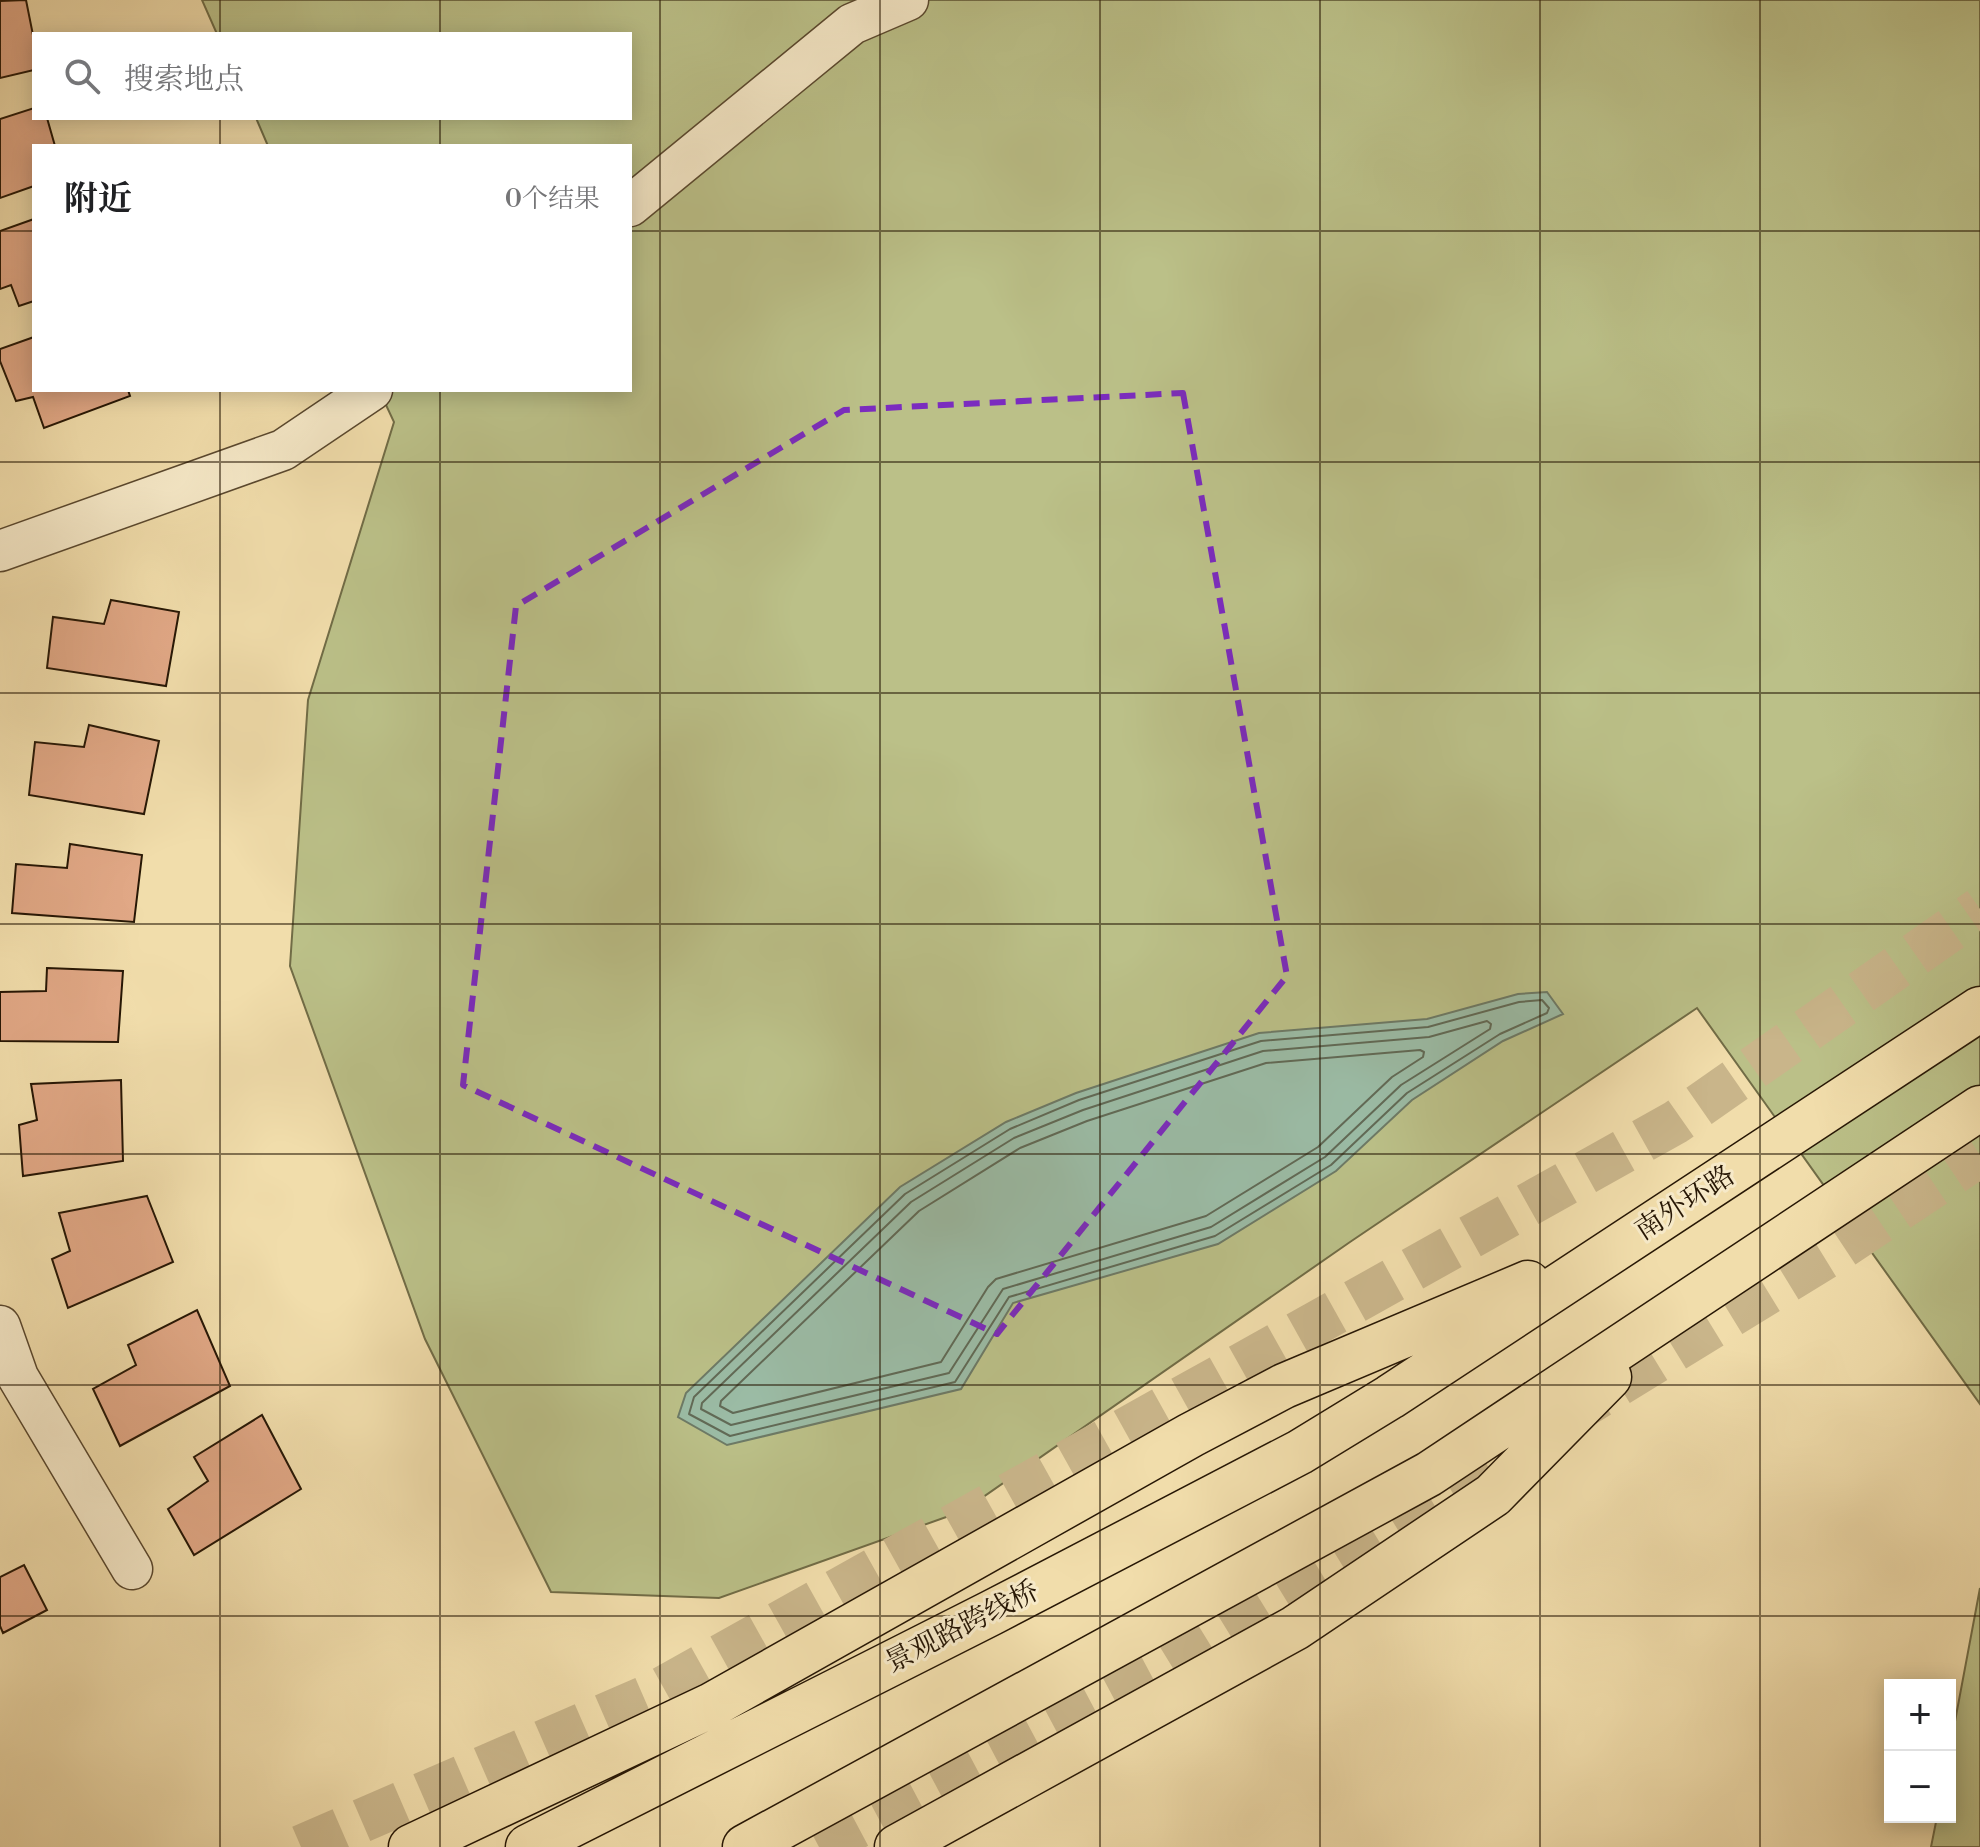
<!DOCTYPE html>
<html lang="zh">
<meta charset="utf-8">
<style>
body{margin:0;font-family:"Libre Bodoni","Noto Serif SC",serif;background:#f2f2f2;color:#202124}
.controls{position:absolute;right:24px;bottom:24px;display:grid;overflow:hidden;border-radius:0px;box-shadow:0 4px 20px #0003}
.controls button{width:72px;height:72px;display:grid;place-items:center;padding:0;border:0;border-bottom:2px solid #e0e0e0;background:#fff;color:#202124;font:40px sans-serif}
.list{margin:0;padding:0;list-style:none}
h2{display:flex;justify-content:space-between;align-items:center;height:104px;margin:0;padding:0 32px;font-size:34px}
h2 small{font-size:26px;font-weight:400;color:#757577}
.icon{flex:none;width:44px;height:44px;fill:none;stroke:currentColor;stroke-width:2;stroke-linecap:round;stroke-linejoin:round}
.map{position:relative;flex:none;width:1980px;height:1847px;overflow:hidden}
.search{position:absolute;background:#fff;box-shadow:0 4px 20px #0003;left:32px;top:32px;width:600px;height:88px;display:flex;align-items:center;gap:20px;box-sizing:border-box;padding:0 28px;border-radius:0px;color:#757577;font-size:30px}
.panel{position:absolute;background:#fff;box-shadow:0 4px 20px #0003;left:32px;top:144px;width:600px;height:248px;border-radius:0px}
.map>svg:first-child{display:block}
.green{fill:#bbc088;stroke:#716c46;stroke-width:2}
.water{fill:#9bbca6;stroke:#6d7a66;stroke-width:2}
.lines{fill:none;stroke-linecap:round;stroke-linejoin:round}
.shore{stroke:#616a56;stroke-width:2}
.building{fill:#e1a886;stroke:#271705;stroke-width:2}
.highway-tunnel{stroke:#c9b58a;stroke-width:44;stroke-dasharray:44 22;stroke-linecap:butt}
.street-casing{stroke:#5a482e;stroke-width:43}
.highway-casing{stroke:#271705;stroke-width:47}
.street{stroke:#f6e9c8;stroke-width:40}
.highway{stroke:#f1ddab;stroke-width:44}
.marked{fill:none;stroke:#7b2cbf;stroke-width:6;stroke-dasharray:16 10;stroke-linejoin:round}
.grid{fill:none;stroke:#271705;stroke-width:2;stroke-opacity:0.55}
.labels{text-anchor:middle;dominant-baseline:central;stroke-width:6;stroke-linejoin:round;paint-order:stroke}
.street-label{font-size:28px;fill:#271705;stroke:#f6e9c8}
</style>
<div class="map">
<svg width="1980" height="1847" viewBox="0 0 1980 1847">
<rect width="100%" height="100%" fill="#f1ddab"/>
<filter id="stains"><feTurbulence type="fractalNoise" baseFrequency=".0025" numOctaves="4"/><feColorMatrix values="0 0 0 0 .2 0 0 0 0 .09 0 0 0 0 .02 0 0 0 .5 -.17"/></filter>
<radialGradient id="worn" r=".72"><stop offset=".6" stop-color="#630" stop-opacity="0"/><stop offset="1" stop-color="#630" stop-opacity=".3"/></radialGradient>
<path class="green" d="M202,0H1980V1404L1697,1008L1350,1242L963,1511L719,1598L551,1592L425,1339L290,966L308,700L394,422L379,390H630V146H268L256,118H630V34H217Z
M1980,1588V1847H1931L1937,1817H1950V1748Z"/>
<path class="water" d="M1547,992L1563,1014L1503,1041L1412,1100L1336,1171L1218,1244L1013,1303L961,1389L727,1445L678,1417L686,1393L900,1187L1006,1122L1076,1093L1259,1033L1427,1019L1518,994Z"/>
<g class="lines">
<path class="shore" d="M1542,1000L1549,1008L1547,1013L1500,1034L1407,1093L1331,1165L1215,1236L1009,1297L955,1382L730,1436L689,1414L694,1397L905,1194L1010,1129L1079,1100L1261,1041L1428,1027L1519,1002Z
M1487,1021L1491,1024L1490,1029L1401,1085L1325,1157L1211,1227L1003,1289L949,1373L731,1425L701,1409L702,1403L911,1202L1014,1138L1083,1110L1263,1051L1429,1037Z
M1420,1050L1424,1052L1423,1057L1392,1077L1318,1147L1206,1216L996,1279L988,1287L941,1362L733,1413L720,1406L721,1401L919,1211L1020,1148L1087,1121L1266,1063Z"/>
</g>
<path class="building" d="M26,0L34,40V70L0,78V1Z
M34,108V118H47L55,146H34V186L0,198V119Z
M34,219V301L19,306L11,285L0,289V231Z
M34,337V390H128L130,396L44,428L33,397L16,401L0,361V349Z
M111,600L179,612L166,686L47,668L53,617L104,624Z
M89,725L159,741L144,814L29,795L35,742L84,747Z
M70,844L142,855L134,922L12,913L16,864L67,868Z
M47,968L123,971L118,1042L0,1041V992L46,991Z
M121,1080L123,1161L23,1176L19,1125L37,1120L31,1084Z
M147,1196L173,1262L68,1308L52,1259L70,1251L59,1213Z
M197,1310L230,1386L120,1446L93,1389L136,1365L128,1345Z
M262,1415L301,1489L194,1555L168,1509L208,1481L194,1457Z
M24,1565L47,1610L3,1633L0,1626V1577Z"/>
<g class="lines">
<path class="highway-tunnel" d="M301,1847L649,1696L1676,1122L1980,909
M819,1847L1151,1671L1842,1247L1980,1155"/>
<defs>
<path id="street" d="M630,206L852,24L908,0
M0,551L283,450L372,390
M0,1326L18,1377L132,1569"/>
<path id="highway" d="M411,1847L712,1705L1191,1435L1284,1386L1528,1283
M528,1847L991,1613L1300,1452L1390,1397L1980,1009
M745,1847L1429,1474L1980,1108
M897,1847L1295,1628L1493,1495L1609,1377"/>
</defs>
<use href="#street" class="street-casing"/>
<use href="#highway" class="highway-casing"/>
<use href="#street" class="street"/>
<use href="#highway" class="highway"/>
</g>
<path class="marked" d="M1183,393L1287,976L997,1334L463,1085L516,606L844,410Z"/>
<path class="grid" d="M220,0V34M440,0V34M660,0V1847M880,0V1847M1100,0V1847M1320,0V1847M1540,0V1847M1760,0V1847M220,118V146M440,118V146M0,231H34M630,231H1980M220,390V1847M440,390V1847M0,462H1980M0,693H1980M0,924H1980M0,1154H1980M0,1385H1980M0,1616H1980"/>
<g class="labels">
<g class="street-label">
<text transform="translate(1685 1203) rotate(-33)">南外环路</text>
<text transform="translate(962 1627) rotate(-27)">景观路跨线桥</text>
</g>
</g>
<rect width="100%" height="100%" filter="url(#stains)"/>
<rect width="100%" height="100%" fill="url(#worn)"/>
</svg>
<div class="controls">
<button>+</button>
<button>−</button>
</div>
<div class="search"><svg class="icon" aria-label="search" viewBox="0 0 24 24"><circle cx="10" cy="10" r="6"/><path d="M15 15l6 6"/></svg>搜索地点</div>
<section class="panel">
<h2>附近<small>0个结果</small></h2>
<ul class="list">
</ul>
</section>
</div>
